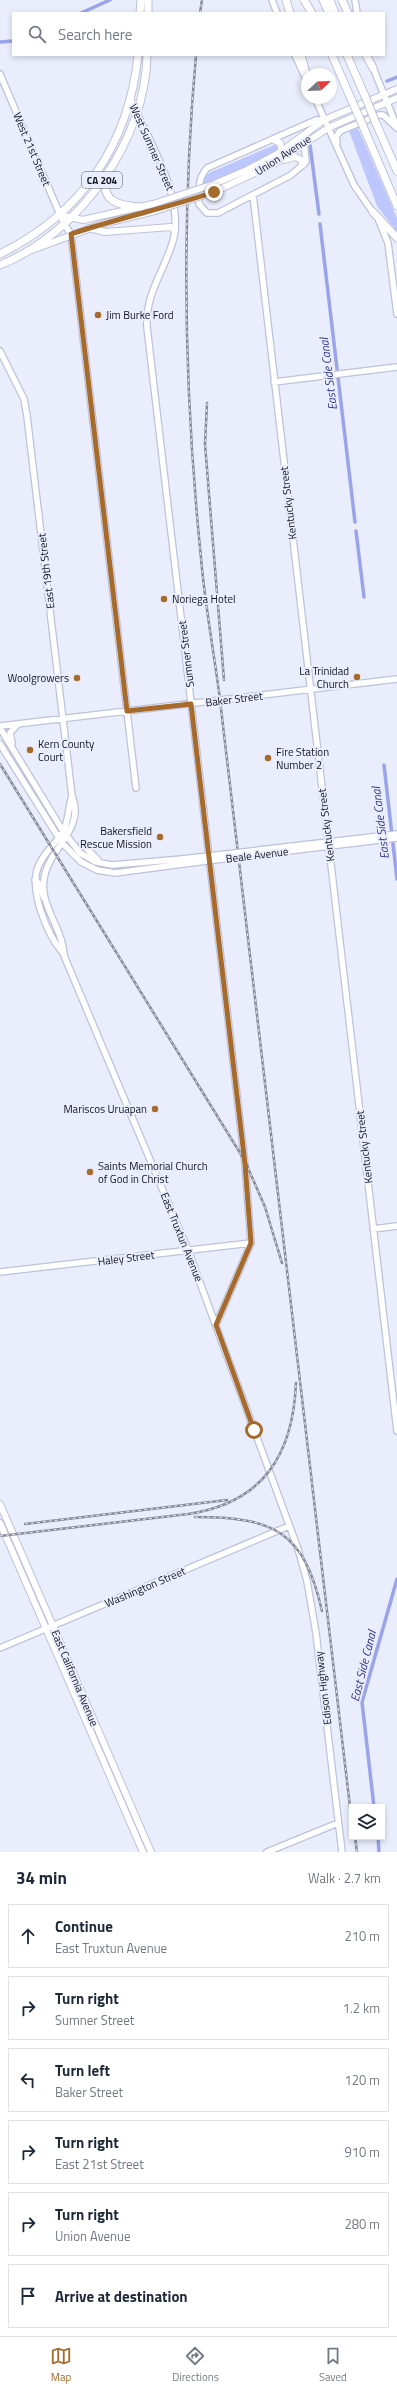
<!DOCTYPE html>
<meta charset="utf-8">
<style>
body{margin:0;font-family:"Titillium Web",sans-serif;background:#f2f2f3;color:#1f2937}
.controls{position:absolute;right:12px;bottom:12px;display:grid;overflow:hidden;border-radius:0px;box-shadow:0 2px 6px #0003}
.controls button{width:36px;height:36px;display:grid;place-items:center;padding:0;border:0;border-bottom:1px solid #e0e1e3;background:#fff;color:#1f2937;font:20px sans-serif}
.compass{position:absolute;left:301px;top:68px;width:36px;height:36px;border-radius:50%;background:#fff;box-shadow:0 2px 6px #0003;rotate:67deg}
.stop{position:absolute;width:12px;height:12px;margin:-9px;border:3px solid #a56a2c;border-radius:50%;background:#fff}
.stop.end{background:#a56a2c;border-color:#fff;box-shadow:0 1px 4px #0008}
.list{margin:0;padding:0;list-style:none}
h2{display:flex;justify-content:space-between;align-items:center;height:52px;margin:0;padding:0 16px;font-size:17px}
h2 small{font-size:13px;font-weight:400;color:#747a83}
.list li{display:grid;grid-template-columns:26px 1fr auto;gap:12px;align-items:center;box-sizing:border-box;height:64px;margin:0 8px 8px;padding:0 8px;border:1px solid #e0e1e3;border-radius:0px}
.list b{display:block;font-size:15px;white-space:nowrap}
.list p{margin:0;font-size:13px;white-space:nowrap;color:#747a83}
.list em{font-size:13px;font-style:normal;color:#747a83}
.icon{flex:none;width:22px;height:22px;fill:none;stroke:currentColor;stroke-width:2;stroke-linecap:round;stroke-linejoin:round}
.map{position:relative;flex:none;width:397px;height:1852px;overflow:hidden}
.search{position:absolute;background:#fff;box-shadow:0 2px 6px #0003;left:12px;right:12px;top:12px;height:44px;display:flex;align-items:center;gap:10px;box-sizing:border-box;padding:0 14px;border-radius:0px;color:#747a83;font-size:15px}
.sheet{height:484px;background:#fff}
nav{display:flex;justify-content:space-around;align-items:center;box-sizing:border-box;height:56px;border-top:1px solid #e0e1e3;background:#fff;font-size:11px;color:#747a83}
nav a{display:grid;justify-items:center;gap:2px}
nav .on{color:#a56a2c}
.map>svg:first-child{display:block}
.green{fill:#bdc7fd}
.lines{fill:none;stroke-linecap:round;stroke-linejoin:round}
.canal{stroke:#99a4e9;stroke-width:3.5}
.secondary-casing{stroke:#bdc2db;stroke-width:8}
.primary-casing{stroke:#bdc2db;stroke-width:8}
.highway-casing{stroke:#bdc2db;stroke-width:9}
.secondary{stroke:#fff;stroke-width:5.5}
.primary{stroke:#fff;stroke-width:6}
.highway{stroke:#fff;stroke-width:7}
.rail-casing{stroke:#878a96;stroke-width:2.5}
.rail{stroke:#eaedfc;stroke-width:1;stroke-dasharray:3;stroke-linecap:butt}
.secondary-bridge-casing{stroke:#bdc2db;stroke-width:8;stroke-linecap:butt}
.primary-bridge-casing{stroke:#bdc2db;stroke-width:8;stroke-linecap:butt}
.highway-bridge-casing{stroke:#bdc2db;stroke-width:9;stroke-linecap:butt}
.secondary-bridge{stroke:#fff;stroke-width:5.5}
.primary-bridge{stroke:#fff;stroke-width:6}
.highway-bridge{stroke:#fff;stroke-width:7}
.route{stroke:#a56a2c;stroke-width:5}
.poi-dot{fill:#a56a2c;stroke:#eaedfc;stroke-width:1.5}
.labels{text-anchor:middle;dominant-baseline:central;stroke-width:4;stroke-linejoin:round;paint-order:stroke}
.shield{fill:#eaedfc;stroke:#545661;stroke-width:1}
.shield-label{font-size:10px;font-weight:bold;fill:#14161f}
.street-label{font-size:11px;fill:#14161f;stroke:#eaedfc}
.poi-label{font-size:11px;fill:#14161f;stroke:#eaedfc;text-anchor:start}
.water-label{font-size:12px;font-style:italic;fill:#323685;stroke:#eaedfc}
</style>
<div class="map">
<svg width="397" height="1852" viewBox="0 0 397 1852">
<rect width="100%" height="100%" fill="#eaedfc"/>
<path class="green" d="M358,128L397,218V232L377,206L349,131Z
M274,145L278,146L276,151L240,171L203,185L205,176L211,172Z"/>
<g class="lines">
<path class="canal" d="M81,13L110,0
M0,42L13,41
M387,81L397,77
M310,145L319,214
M320,224L355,522
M356,531L364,597
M384,765L397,879
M374,1807L362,1702L397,1579
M378,1837L379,1852"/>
<defs>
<path id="secondary" d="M272,0L277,13
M355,0L357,13
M295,55L307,81
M372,65L397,127
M0,74L64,224L71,234L136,788
M130,98C148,140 187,199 172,244C163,273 145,295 147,327L245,1164L251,1243L216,1325
M315,98L354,185L374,214
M304,143L306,162L291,175L218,213H207L199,204C198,191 198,178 207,168L316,120H324
M337,143L336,137L340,131L379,115H383L397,128
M253,195L397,1431
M379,221L388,243L397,314
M0,351L24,399L27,416L72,796C86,830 48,848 44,879C40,902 57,922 62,943C64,948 63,953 65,958L188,1250L298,1549L307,1581L316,1633L342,1852
M274,382L397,367
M0,726L397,679
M0,728L63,831L80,853L96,862L112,865L182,859
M12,743L10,733L17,725
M0,744L62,843L81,862L97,870L115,873L183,864
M337,841L397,834
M82,844L98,860
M338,845L397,838
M35,880L39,884L44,898
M63,953C47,935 29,890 38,867C43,853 56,844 63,831C69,821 68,807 72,796
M373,1229L397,1226
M0,1272L251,1243
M0,1648L289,1526
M267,1852L338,1823"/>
<path id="primary" d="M274,140L280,143L282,151
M284,160L295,157L300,159L303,165
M214,184L247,170L279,153L324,120L397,89
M214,192L274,164L328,128L397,98
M60,215L83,220L153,204
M89,228L105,232L171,227L175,231
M32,250L102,224L155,211
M0,1504L151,1852
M0,1523L143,1852"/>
<path id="highway" d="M286,0L290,13
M304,0L312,13
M323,0L329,13
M330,0L335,13
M342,0L348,13
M140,13L141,0
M148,13V0
M301,55L307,77
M332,55L352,101
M347,55L365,96
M366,55L373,68
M375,121L397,171
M363,126L397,206
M107,175C99,202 120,206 141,207
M373,212L397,238
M0,254C81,214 129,145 138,55
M0,265C79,234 146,140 147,55"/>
</defs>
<use href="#secondary" class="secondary-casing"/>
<use href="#primary" class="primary-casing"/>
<use href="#highway" class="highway-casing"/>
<use href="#secondary" class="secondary"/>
<use href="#primary" class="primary"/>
<use href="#highway" class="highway"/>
<defs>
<path id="rail" d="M200,13L202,0
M196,55C181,222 184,391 201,558C205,606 214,652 220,700L352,1824
M207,403L205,444L224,680
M0,764L245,1161L265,1207L282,1263
M195,1517C274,1517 304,1531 322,1611
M25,1524L227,1500
M0,1536L188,1514C263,1503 293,1455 296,1383
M355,1837L357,1852"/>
</defs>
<use href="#rail" class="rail-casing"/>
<use href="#rail" class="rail"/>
<defs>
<path id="secondary-bridge" d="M182,859L337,841
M183,864L338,845"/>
<path id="primary-bridge" d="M153,204L214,184
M155,211L214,192"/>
<path id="highway-bridge" d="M365,96L375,121
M352,101L363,126"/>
</defs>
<use href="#secondary-bridge" class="secondary-bridge-casing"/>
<use href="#primary-bridge" class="primary-bridge-casing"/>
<use href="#highway-bridge" class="highway-bridge-casing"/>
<use href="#secondary-bridge" class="secondary-bridge"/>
<use href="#primary-bridge" class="primary-bridge"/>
<use href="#highway-bridge" class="highway-bridge"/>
</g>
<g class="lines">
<path class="route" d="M214,192C167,208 118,218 71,234L127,711L191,704L245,1164L251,1243L216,1325L254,1430"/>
</g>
<g class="poi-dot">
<circle cx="98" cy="315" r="4"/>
<circle cx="164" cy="599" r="4"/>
<circle cx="357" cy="677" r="4"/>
<circle cx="77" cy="678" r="4"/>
<circle cx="30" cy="750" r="4"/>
<circle cx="268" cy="758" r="4"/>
<circle cx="160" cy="837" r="4"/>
<circle cx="155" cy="1109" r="4"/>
<circle cx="90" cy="1172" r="4"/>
</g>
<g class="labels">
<rect class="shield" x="82" y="172" width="40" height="16" rx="3"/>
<g class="shield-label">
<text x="102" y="180">CA 204</text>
</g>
<g class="street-label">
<text transform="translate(152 147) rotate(66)">West Sumner Street</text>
<text transform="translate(32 149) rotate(67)">West 21st Street</text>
<text transform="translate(283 155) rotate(-33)">Union Avenue</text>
<text transform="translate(288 503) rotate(-97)">Kentucky Street</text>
<text transform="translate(46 571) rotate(-97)">East 19th Street</text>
<text transform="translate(186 654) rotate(-97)">Sumner Street</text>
<text transform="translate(234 699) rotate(-7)">Baker Street</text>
<text transform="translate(326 825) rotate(-97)">Kentucky Street</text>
<text transform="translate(257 855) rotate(-7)">Beale Avenue</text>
<text transform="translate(364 1147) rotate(-97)">Kentucky Street</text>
<text transform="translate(182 1237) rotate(68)">East Truxtun Avenue</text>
<text transform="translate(126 1258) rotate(-7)">Haley Street</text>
<text transform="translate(145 1587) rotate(-23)">Washington Street</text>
<text transform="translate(75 1678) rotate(67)">East California Avenue</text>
<text transform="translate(323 1688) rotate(-97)">Edison Highway</text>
</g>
<g class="poi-label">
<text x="106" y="315">Jim Burke Ford</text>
<text x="172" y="599">Noriega Hotel</text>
<text x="349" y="671" text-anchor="end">La Trinidad<tspan x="349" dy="13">Church</tspan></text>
<text x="69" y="678" text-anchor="end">Woolgrowers</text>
<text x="38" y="744">Kern County<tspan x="38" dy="13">Court</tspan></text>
<text x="276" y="752">Fire Station<tspan x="276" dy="13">Number 2</tspan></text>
<text x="152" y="831" text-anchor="end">Bakersfield<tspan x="152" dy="13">Rescue Mission</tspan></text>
<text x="147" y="1109" text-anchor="end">Mariscos Uruapan</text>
<text x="98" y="1166">Saints Memorial Church<tspan x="98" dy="13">of God in Christ</tspan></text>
</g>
<g class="water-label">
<text transform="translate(328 374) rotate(-97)">East Side Canal</text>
<text transform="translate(380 823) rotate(-97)">East Side Canal</text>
<text transform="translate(363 1666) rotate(-76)">East Side Canal</text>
</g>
</g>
</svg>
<div class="controls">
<button><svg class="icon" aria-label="layers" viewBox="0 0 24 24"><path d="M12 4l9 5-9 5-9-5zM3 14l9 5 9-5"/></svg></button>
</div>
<svg class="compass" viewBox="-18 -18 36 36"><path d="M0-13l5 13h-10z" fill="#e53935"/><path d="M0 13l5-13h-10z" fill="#747a83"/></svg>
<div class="stop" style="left:254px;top:1430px"></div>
<div class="stop end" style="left:214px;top:192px"></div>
<div class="search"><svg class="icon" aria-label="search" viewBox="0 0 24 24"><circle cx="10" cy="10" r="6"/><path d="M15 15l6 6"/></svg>Search here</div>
</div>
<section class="sheet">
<h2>34 min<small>Walk · 2.7 km</small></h2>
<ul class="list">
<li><svg class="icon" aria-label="ahead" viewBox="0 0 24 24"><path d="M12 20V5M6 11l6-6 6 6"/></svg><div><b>Continue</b><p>East Truxtun Avenue</p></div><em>210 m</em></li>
<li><svg class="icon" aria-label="right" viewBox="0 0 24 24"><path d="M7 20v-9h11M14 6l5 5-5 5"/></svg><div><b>Turn right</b><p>Sumner Street</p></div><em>1.2 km</em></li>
<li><svg class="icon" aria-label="left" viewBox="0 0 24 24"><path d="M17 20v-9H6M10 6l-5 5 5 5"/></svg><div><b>Turn left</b><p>Baker Street</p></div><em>120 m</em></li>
<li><svg class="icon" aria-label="right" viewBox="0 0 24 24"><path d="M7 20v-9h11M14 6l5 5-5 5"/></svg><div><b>Turn right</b><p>East 21st Street</p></div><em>910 m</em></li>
<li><svg class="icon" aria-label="right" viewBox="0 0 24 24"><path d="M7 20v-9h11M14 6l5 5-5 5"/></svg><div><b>Turn right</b><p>Union Avenue</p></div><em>280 m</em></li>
<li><svg class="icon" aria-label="arrive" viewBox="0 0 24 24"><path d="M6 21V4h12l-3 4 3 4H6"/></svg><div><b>Arrive at destination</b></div></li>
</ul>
</section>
<nav>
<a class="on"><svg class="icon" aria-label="map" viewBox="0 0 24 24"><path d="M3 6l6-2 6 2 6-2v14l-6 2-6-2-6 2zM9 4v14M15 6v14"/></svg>Map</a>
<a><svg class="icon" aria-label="directions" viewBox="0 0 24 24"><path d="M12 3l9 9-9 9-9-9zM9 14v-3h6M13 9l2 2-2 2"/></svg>Directions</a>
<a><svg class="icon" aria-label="saved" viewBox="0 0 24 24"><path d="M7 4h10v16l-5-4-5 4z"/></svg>Saved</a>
</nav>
